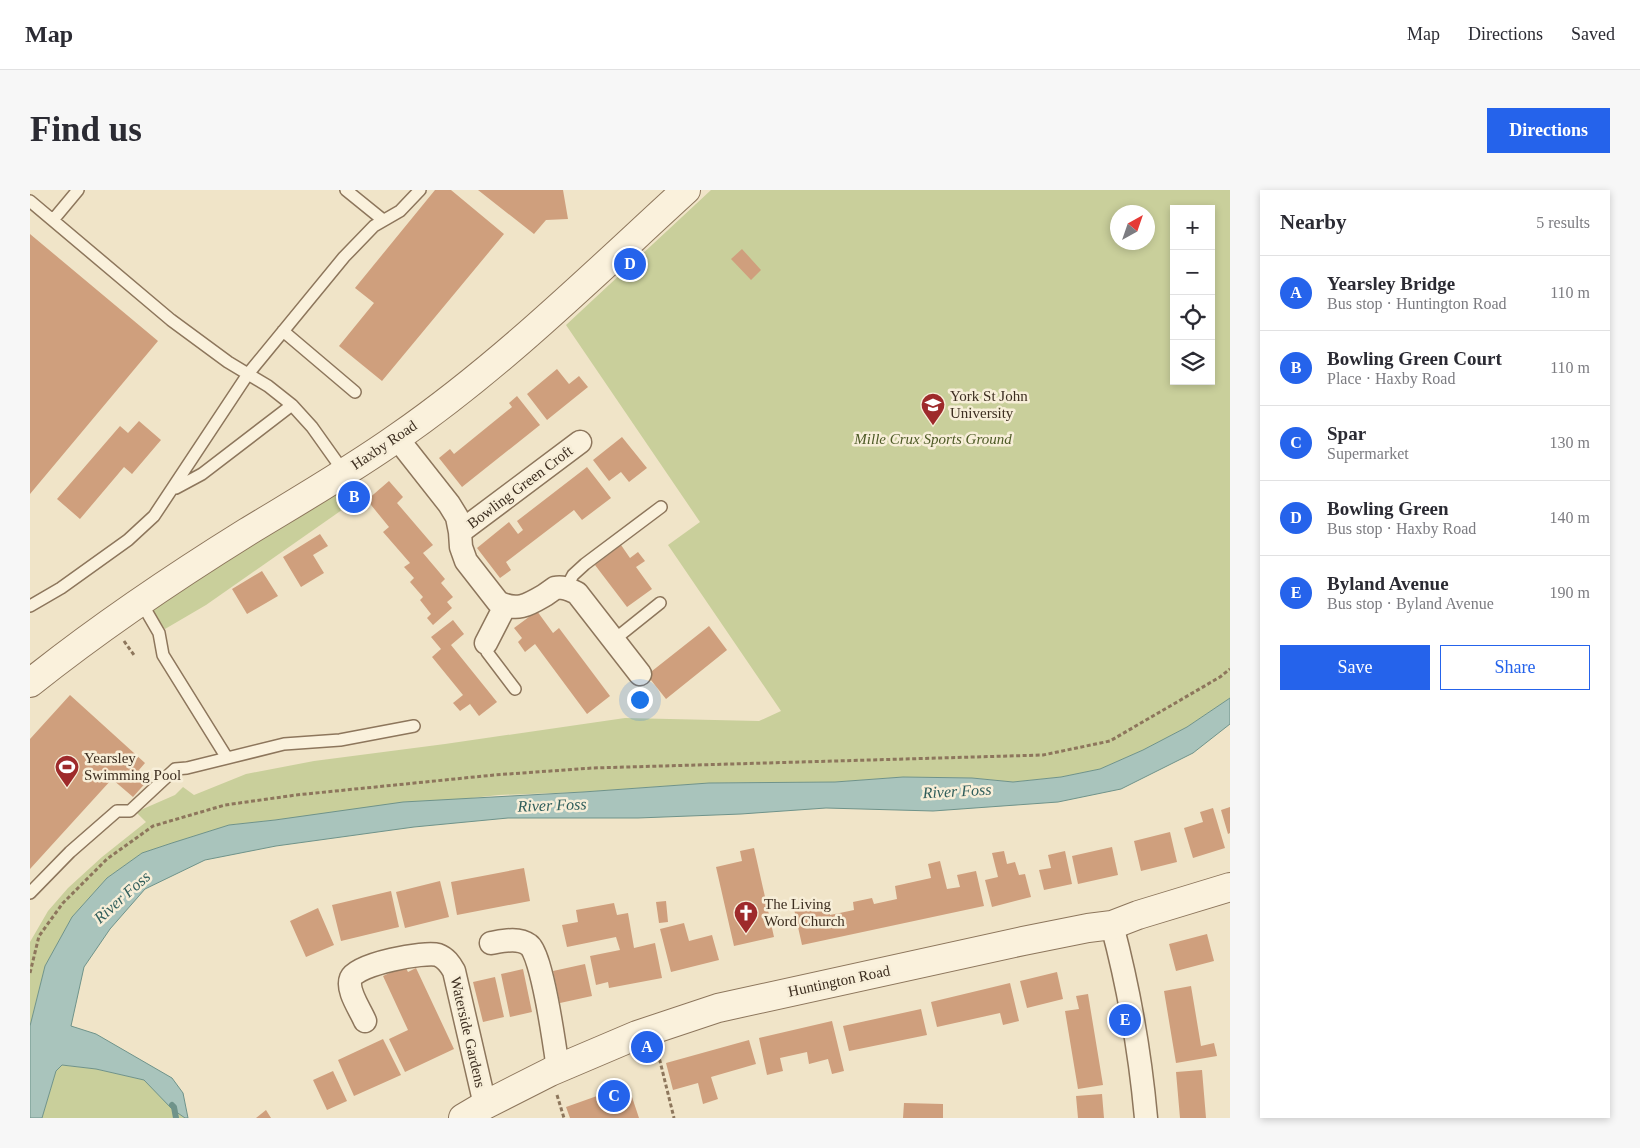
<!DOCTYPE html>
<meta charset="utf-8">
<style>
body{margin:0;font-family:"Times New Roman",serif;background:#f7f7f7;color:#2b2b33}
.controls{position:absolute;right:15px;top:15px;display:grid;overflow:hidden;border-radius:0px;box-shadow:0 2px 8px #0003}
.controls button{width:45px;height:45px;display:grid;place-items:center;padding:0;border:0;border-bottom:1px solid #e1e1e2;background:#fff;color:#2b2b33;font:25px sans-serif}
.compass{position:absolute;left:1080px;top:15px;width:45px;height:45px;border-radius:50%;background:#fff;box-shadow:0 2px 8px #0003;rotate:40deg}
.you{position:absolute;left:609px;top:509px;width:18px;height:18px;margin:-12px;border:4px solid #fff;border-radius:50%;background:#1a73e8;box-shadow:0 0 0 8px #1a73e833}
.badge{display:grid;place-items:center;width:32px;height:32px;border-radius:50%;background:#2563eb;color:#fff;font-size:16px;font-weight:700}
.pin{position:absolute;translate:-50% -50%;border:2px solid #fff;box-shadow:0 1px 5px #0006}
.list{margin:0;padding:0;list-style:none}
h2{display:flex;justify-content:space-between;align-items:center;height:65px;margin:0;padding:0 20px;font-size:21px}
h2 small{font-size:16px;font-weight:400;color:#7c7c81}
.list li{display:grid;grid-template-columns:32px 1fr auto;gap:15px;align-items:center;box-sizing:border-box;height:75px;padding:0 20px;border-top:1px solid #e1e1e2}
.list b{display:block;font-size:19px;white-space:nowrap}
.list p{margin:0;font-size:16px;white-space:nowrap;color:#7c7c81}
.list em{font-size:16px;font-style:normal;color:#7c7c81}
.actions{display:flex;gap:10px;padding:15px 20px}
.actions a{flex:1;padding:11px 0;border:1px solid #2563eb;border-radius:0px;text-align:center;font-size:18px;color:#2563eb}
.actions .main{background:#2563eb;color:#fff}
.icon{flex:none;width:28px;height:28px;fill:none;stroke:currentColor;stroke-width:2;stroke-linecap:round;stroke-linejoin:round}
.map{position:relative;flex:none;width:1200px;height:928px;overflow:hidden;border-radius:0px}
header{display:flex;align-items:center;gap:30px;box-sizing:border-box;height:70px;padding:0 25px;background:#fff;border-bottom:1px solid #e1e1e2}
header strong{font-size:24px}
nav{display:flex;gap:28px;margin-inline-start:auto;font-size:18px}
.intro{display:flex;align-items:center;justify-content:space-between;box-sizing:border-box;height:120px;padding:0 30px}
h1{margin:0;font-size:35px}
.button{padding:12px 22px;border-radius:0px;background:#2563eb;color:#fff;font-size:18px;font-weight:700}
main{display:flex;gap:30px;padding:0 30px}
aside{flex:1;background:#fff;border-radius:0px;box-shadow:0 2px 8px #0003}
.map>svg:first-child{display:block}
.green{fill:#c9cf9b;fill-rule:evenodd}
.water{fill:#a9c4bc;stroke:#6f938a}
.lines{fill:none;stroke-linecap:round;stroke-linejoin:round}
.stream{stroke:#6f938a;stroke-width:6}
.building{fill:#cf9f7d}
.service-casing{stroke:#8d765c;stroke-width:14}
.minor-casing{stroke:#8d765c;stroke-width:25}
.tertiary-casing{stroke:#8d765c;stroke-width:30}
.path{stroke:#8d765c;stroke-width:3;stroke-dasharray:4 2.5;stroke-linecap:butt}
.service{stroke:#faf1dc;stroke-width:11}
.minor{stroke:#faf1dc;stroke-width:22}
.tertiary{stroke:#faf1dc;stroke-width:28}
.labels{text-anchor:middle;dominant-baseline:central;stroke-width:5;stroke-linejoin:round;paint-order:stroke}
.poi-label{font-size:15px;fill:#3d2e20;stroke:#f7eed8;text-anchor:start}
.park-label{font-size:15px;font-style:italic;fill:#4d5a26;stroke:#f7eed8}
.street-label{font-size:15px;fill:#3d2e20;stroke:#f7eed8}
.water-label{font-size:16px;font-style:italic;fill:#2f5d5a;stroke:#f7eed8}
</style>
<header>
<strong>Map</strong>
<nav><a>Map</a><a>Directions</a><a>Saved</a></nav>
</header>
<div class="intro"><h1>Find us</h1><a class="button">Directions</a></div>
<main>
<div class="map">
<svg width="1200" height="928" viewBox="0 0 1200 928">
<rect width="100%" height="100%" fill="#f0e4c8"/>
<path class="green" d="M681,0H1200V508L1157,537L1113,560L1070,579L1031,587L983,592L942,588L873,587L805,592L679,593L553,602L469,605L199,635L112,663L77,688L42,727L15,776L0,836V752L18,721L38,698L72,667L116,632L106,622L145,605L153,597L164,605L216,584L284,571L415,554L595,528L729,531L751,521L638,355L670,332L536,135ZM1144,19H1181V191H1144ZM1088,22H1118V52H1088Z
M311,297L319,315L176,415L135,439L121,420Z
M31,875L66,879L114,890L156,928H12L26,881Z"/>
<path class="water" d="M1200,508V534L1163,563L1091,599L1028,612L903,621L796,618L711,624L608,628H478L384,637L246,656L175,670L115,699L80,739L54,777L41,836L66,844L142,888L153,903L158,928H155L142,919L114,890L66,879L32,875L26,881L12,928H0V836L15,776L42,727L77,688L112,663L142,653L199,635L245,630L373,612L553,602L679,593L805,592L873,587L942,588L983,592L1031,587L1070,579L1113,560L1157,537Z"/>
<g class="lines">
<path class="stream" d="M142,915L144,917L146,928"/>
</g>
<path class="building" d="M405,0H421L474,44L352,191L309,156L344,113L325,98Z
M448,0H533L538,29L516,30L504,44Z
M0,44L128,151L0,304Z
M712,59L731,80L721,90L701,69Z
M527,179L539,194L549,186L558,197L517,230L497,204Z
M487,206L510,235L432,297L409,268L420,259L424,264L482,217L479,213Z
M109,231L131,250L102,284L94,277L50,329L27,309L90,236L98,243Z
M592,247L617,278L599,292L591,282L579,291L563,270Z
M557,277L581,308L552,330L544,320L476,372L481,380L470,388L447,358L479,332L488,344L493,340L487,331Z
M359,291L373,307L367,313L403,355L393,363L415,389L411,393L423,407L417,412L422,418L403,435L397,428L401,424L390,410L393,407L380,392L384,388L374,377L380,373L353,342L359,337L337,310Z
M325,300L331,308L323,314L317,306Z
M290,344L298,356L283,365L294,383L271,397L253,367Z
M591,355L600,368L608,362L615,371L606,377L622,399L597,417L565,375Z
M232,381L248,406L217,424L202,399Z
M507,421L523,443L529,438L580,506L557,524L505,454L495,462L488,452L492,448L484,438Z
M423,430L434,444L421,455L467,512L449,526L440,514L430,521L423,513L433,505L402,467L411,459L401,447Z
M679,436L697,460L636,509L617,485Z
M40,505L115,573L109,580L119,589L103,607L82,589L0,679V549Z
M1200,617V643L1198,644L1191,620Z
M1183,618L1195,658L1163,668L1154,638L1173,632L1170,622Z
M1140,642L1147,672L1111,681L1104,651Z
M1082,657L1088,685L1048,694L1042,666Z
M724,658L744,747L704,756L686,677L712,671L710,661Z
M974,661L977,674L985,672L989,685L995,684L1001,707L962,717L955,690L968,687L962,663Z
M1035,661L1042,694L1014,700L1009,680L1021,678L1018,665Z
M910,671L917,699L930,697L927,685L946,681L954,716L772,755L764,719L797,712L800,725L824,720L823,712L842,708L844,714L867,709L865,696L901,688L898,674Z
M494,678L500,711L427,725L421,692Z
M410,691L419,727L375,738L366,702Z
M361,701L369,737L311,751L302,715Z
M636,711L638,732L629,733L626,712Z
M584,713L587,725L598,723L604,758L625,753L632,788L579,798L578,792L566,795L560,766L590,760L586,747L537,757L532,735L548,732L546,720Z
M288,718L304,755L276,767L260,731Z
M654,733L659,751L682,745L689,770L641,782L630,739Z
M1177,744L1184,771L1146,781L1139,754Z
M555,774L562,806L530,813L523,781Z
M375,776L378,782L386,778L424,859L375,882L359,849L378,840L353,786Z
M493,779L502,822L480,827L471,784Z
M1027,782L1033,809L997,818L990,791Z
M465,787L474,827L453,832L443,792Z
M980,793L989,831L973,835L970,823L907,837L901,812Z
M1161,796L1171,856L1184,853L1187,866L1146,873L1134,801Z
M1058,804L1073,895L1048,899L1035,821L1049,819L1046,806Z
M891,819L897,845L819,861L813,836Z
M802,831L814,881L802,884L798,869L779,874L777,862L750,868L753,881L737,885L729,848Z
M353,849L371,885L324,906L308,870Z
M719,850L726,874L681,887L688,909L673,914L668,893L643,900L636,873Z
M1172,880L1176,928H1150L1146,882Z
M303,881L317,911L297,920L283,890Z
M598,895L609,928H540L536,917Z
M1072,904L1074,928H1048L1046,906Z
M874,913L913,914V928H873Z
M236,920L241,928H226Z"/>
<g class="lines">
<defs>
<path id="service" d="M316,0L353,30
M0,11L141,130L198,172L238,196L262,215L282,237L314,282
M23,30L48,0
M253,141L325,202
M146,298L172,284L262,215
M536,398L543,385L555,374L631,317
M111,412L129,443L133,465L197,568
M0,416L31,398L98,350L124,326L218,184L314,67L344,36L370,21L390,0
M585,449L630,413
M456,453L457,462L485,499
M0,703L40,662L87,621H100L145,579L157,578L254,554L310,550L384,536"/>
<path id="minor" d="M367,248L419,314L427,327L430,342L431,357L436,371L468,412C487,422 498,415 515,405C518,403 522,400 525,398C533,396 540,400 547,403L610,484
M430,342L550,252
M456,453L475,416
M1082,735C1099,799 1110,862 1116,928
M461,753C473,751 488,747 499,755C512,764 525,858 528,879
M335,831C330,819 316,800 321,788C327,774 395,761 408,765C416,768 420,774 424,781L455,915"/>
<path id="tertiary" d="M0,493C69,438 143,388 217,342C268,311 320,281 368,247C472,175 563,85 656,0
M433,928L455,915L520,882L607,845L688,818L993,751L1058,738L1082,735L1108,725L1200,697"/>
</defs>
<use href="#service" class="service-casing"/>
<use href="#minor" class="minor-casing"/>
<use href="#tertiary" class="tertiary-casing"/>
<path class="path" d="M94,451L104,465
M0,783L9,746L33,713L77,669L123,636L195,615L266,605L464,585L563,578L1013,565L1080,551L1190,487L1200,479
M628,863L644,928
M527,905L534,928"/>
<use href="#service" class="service"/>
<use href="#minor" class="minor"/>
<use href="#tertiary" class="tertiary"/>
</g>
<defs>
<symbol id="university-pin" viewBox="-11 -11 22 30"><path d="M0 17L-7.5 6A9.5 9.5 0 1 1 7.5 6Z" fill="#9e2a2b" stroke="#f7eed8"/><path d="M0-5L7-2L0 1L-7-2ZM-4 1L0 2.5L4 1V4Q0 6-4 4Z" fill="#fff"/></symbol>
<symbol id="stadium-pin" viewBox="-11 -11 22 30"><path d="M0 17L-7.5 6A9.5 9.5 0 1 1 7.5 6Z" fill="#9e2a2b" stroke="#f7eed8"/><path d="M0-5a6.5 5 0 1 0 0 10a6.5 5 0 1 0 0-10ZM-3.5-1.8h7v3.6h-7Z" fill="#fff"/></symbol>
<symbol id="church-pin" viewBox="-11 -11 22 30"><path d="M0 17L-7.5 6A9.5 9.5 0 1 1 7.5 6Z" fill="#9e2a2b" stroke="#f7eed8"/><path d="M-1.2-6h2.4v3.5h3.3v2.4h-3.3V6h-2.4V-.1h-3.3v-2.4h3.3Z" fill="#fff"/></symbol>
</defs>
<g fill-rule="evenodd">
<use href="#university-pin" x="889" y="201" width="28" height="38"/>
<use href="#stadium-pin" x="23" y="563" width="28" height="38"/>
<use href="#church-pin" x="702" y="709" width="28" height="38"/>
</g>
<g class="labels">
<g class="poi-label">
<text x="920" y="206">York St John<tspan x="920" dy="17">University</tspan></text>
<text x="54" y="568">Yearsley<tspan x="54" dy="17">Swimming Pool</tspan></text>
<text x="734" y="714">The Living<tspan x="734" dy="17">Word Church</tspan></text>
</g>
<g class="park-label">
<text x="903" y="249">Mille Crux Sports Ground</text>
</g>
<g class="street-label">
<text transform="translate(354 255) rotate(-34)">Haxby Road</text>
<text transform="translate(490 297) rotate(-37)">Bowling Green Croft</text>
<text transform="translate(809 791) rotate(-12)">Huntington Road</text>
<text transform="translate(438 842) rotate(77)">Waterside Gardens</text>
</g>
<g class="water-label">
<text transform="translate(927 601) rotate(-3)">River Foss</text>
<text transform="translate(522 615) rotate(-2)">River Foss</text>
<text transform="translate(92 707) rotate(-42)">River Foss</text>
</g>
</g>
</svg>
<div class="controls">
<button>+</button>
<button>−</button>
<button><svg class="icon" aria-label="locate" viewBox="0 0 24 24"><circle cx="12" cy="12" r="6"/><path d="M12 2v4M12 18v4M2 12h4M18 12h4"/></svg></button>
<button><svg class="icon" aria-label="layers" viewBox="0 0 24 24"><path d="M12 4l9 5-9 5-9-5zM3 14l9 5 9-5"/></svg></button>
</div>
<svg class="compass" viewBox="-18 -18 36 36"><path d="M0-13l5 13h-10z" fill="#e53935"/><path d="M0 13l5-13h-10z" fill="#7c7c81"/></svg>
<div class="you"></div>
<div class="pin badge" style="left:617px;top:857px">A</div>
<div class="pin badge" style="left:324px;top:307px">B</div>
<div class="pin badge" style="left:584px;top:906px">C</div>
<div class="pin badge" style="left:600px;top:74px">D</div>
<div class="pin badge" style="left:1095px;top:830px">E</div>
</div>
<aside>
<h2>Nearby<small>5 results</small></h2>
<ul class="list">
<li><span class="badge">A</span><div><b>Yearsley Bridge</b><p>Bus stop · Huntington Road</p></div><em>110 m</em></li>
<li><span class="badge">B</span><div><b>Bowling Green Court</b><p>Place · Haxby Road</p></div><em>110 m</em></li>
<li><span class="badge">C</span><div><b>Spar</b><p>Supermarket</p></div><em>130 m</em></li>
<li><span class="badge">D</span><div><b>Bowling Green</b><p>Bus stop · Haxby Road</p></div><em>140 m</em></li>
<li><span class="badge">E</span><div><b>Byland Avenue</b><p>Bus stop · Byland Avenue</p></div><em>190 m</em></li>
</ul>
<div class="actions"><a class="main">Save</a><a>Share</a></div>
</aside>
</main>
